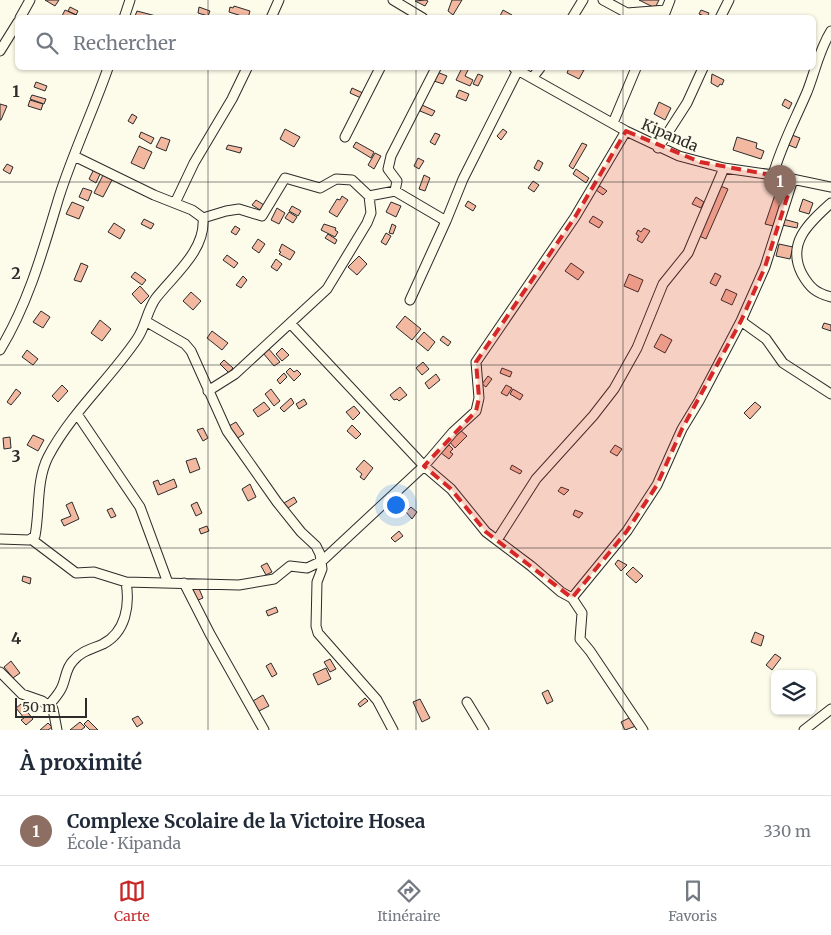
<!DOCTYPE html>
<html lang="fr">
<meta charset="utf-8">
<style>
body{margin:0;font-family:Merriweather,serif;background:#f6f6f7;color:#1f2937}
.controls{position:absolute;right:15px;bottom:15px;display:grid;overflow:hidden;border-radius:8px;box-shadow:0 1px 4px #0004}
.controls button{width:45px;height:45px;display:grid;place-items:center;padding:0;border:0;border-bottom:1px solid #e0e1e3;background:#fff;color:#1f2937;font:25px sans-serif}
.scale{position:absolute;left:15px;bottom:12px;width:72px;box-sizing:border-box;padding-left:5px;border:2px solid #2b2b2b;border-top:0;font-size:14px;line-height:18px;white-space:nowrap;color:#2b2b2b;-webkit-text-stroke:4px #fdfbea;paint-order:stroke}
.you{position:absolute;left:395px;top:504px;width:18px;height:18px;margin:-12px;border:4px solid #fff;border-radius:50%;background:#1a73e8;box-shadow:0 0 0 8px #1a73e833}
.badge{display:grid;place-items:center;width:32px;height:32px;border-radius:50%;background:#c62828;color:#fff;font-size:16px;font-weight:700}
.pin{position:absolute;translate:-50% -41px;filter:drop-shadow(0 1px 2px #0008)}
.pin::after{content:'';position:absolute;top:26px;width:18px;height:15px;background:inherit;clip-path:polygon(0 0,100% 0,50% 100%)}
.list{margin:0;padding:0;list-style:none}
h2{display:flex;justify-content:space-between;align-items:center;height:65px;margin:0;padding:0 20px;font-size:21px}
h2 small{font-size:16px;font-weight:400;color:#747a83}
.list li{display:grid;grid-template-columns:32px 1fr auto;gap:15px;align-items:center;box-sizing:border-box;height:70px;padding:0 20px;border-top:1px solid #e0e1e3}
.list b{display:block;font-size:19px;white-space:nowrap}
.list p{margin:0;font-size:16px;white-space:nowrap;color:#747a83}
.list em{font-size:16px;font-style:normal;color:#747a83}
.icon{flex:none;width:28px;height:28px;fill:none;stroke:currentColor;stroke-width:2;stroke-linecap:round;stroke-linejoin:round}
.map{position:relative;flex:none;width:831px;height:730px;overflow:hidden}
.search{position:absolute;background:#fff;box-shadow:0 1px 4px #0004;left:15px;right:15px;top:15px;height:55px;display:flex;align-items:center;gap:12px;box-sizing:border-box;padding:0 18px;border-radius:8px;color:#747a83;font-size:19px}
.sheet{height:135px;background:#fff}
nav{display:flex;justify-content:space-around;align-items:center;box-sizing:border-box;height:70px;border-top:1px solid #e0e1e3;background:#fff;font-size:14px;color:#747a83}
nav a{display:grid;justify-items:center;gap:2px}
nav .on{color:#c62828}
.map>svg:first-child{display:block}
.building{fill:#f2b8a0;stroke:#2b2b2b}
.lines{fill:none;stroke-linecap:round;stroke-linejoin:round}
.street-casing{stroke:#2b2b2b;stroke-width:11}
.street{stroke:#fdfbea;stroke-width:9}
.marked{fill:#d62828;fill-opacity:0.2;stroke:#d62828;stroke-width:4;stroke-dasharray:10 6;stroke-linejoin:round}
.grid{fill:none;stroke:#2b2b2b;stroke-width:1;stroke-opacity:0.55}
.labels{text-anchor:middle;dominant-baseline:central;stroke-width:4;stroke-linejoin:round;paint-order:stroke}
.street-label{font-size:15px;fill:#2b2b2b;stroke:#fdfbea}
.grid-label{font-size:16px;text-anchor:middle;font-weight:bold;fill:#2b2b2b;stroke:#fdfbea;stroke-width:4;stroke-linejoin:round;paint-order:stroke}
</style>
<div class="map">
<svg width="831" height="730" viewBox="0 0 831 730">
<rect width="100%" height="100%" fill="#fdfbea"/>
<path class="building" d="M45,0H59L55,6Z
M426,0L428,1L425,6L415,1Z
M452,0H462L453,15L448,11Z
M639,0H659L655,8Z
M234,6L250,11L248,18L229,12L230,7L233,8Z
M70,7L78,11L76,15L68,11Z
M199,7L210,11L208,16L198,13Z
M65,10L81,17V18H61Z
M503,10L512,15L511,18L500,16Z
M701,10L709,13L707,17L699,14Z
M137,11L156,16V18L135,16Z
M462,68H469L465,76L473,80L470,86L456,80Z
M569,68L584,70L579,79L567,73Z
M437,72L447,76L443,84L434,81Z
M478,74L483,76L478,86L473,84Z
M712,74L724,80L722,85L720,84L718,87L711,83Z
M36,82L47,86L45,91L34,87Z
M352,88L363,93L361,98L350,93Z
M459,90L469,94L466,101L456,97Z
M32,95L46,99L44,104L30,99Z
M785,99L792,103L789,109L782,105Z
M30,100L43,104L41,110L28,106Z
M659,102L671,108L665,120L654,114Z
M0,104L7,106L1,120H0Z
M422,105L435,111L432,116L420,111Z
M132,114L137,117L133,124L128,121Z
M285,129L300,137L294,147L280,139Z
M503,129L507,132L501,140L497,136Z
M141,132L154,138L151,144L139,137Z
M435,133L440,135L435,145L430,142Z
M792,135L800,138L796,148L786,144Z
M161,137L170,140L166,151L156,147Z
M737,137L757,143L756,148L764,151L761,159L733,150Z
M356,142L374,152L371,158L353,147Z
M582,143L587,145L573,169L569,166Z
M228,145L242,148L240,153L226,149Z
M139,146L152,152L144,169L131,163Z
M375,153L381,156L374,169L368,165Z
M418,158L424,161L419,169L414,166Z
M538,160L543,163L539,171L534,168Z
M7,164L13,167L10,174L3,170Z
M94,169L101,172L96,183L89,179Z
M576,169L589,178L586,183L573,174Z
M103,175L112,180L103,197L94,193Z
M424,175L430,178L425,191L419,189Z
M533,181L539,185L534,192L528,188Z
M779,183L787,185L773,226L765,224Z
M718,185L728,189L706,239L697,235Z
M600,186L607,191L603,195L596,190Z
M83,188L92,191L88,201L79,197Z
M342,196L348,200L337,217L329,212L337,199L340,200Z
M696,197L704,202L701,208L692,204Z
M803,199L813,203L809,214L799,211Z
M256,200L264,205L260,210L252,205Z
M468,201L476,206L473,211L465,206Z
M72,202L84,207L79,219L66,214Z
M391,202L401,206L396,217L386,212Z
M292,206L301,211L298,216L289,211Z
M277,208L285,213L279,224L271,220Z
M289,212L297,217L293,223L285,218Z
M593,216L603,222L599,228L589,222Z
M144,219L154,224L151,229L141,224Z
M783,219L798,223L797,228L782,225Z
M114,223L125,230L120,239L108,232Z
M324,224L336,228L335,230L338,232L335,237L321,230Z
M392,224L396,226L393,234L389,233Z
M235,226L240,229L236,235L231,232Z
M644,228L650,231L642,243L637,240L639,236L636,234L638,230L641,232Z
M386,233L391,236L386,245L381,242Z
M328,234L337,240L335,244L325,238Z
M258,239L265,244L259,253L252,248Z
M282,244L295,252L290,260L279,254L281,252L279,251Z
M779,244L793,247L790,259L776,256Z
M227,255L238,263L234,268L223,260Z
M359,256L367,264L357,275L348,267Z
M276,259L282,264L277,271L271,267Z
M81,263L88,266L81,282L74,280Z
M571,263L584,272L578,280L565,271Z
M135,272L146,280L142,285L131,277Z
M715,273L721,276L716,286L710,283Z
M629,274L643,280L638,292L624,286Z
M243,276L247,280L241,288L236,285Z
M140,286L149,296L141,304L132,294Z
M726,289L737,294L732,305L721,300Z
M191,292L201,301L193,310L183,301Z
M41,311L50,317L43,328L33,322Z
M405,316L421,329L412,340L396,327Z
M100,320L111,329L102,341L91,333Z
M824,323L831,325V331L822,328Z
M212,331L228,343L222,350L207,338Z
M424,332L435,342L428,351L416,341Z
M661,334L672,340L665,353L654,347Z
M443,336L451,342L448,346L440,340Z
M268,348L280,362L274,366L263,353Z
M282,348L289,355L282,361L276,354Z
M27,350L38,359L33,365L22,357Z
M224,360L233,368L229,373L220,364Z
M423,362L429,369L422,375L416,368Z
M290,368L294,372L297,370L301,374L294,381L286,372Z
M502,368L512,372L510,377L500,373Z
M284,373L287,377L280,384L277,380Z
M436,374L440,380L429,389L425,383Z
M488,376L492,379L486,387L482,384Z
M62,385L68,391L58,402L52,396Z
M506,385L512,388L507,396L501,393Z
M400,387L407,395L399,401L397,399L394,400L390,395Z
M16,389L21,393L11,405L7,402Z
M271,389L280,401L274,406L265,394Z
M513,389L523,395L520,400L510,394Z
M291,398L294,403L284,412L280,408Z
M304,399L307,404L299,409L296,404Z
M264,402L270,409L258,417L253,410Z
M755,402L761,407L750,419L744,413Z
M354,406L360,413L353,420L346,412Z
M236,422L244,434L236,439L229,426Z
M352,425L361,434L356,439L347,431Z
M203,428L208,438L203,441L197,430Z
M459,429L467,436L455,448L448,440Z
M33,435L44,440L38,451L27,445Z
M10,437L11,448L4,449L3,438Z
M449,445L453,449L450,452L453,454L449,459L441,453Z
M615,445L622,449L617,456L610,452Z
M196,458L200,469L190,473L186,461Z
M364,460L373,468L364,480L360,477L362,474L356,469Z
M512,465L522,471L520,474L510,469Z
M174,479L177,487L158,495L153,482L158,480L160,485Z
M250,484L256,497L248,501L242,489Z
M561,487L569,490L564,495L558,491Z
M294,497L297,502L288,508L284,503Z
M72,502L79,519L64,526L61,520L71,516L66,505Z
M197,502L202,513L196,516L191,505Z
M411,507L417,512L412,519L406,512Z
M112,508L116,516L111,518L107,510Z
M575,510L583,513L579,518L573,515Z
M207,526L209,531L201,534L199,529Z
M399,531L403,536L395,542L391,538Z
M618,560L627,565L621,571L615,564Z
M267,563L272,572L266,575L261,566Z
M633,567L643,576L636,583L626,574Z
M23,576L31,578L30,584L22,581Z
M197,584L203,598L196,601L190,587Z
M276,607L278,612L268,616L266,611Z
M755,632L764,636L761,646L751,642Z
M775,654L781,658L772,670L766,665Z
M330,659L336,669L330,672L324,662Z
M11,661L20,673L13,678L4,667Z
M271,663L277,674L272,677L266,666Z
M326,668L331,679L318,685L313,674Z
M548,690L553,701L547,704L542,693Z
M263,695L269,706L259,711L253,701Z
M365,698L368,701L360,707L358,704Z
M420,699L430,718L422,722L413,702Z
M21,704L33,719L26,725L21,720L24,718L16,708Z
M138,716L143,723L137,727L132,719Z
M631,717L636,726L625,730L621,722Z
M88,720L98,730H90L84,724Z
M80,722L85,727L81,730H70Z
M48,723L52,727L48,730H40Z"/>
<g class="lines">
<defs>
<path id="street" d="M393,0L423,18
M603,0L627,13L666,10
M20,18L30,0
M124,18L130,0
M271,18L279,0
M572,18L583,0
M663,18L670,0
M720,18L729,0
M0,51L18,22
M514,68L626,131L679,156L724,168L773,175L831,187
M533,77L540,68
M613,123L636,68
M345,137L380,68
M658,148L687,103L703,68
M773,175C781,146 795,120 807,92C815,72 819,50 831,31
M395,191L397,181L388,169L391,156L436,68
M175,203L194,163L232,99L247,68
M831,203C809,223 786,243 802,274C810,288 816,293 831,297
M203,218L226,211L239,209L262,216L285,178L320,188L336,179L352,180L369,196L395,191L446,221
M410,300L446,221L463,179L518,70
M741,321L766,339L783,363L831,394
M147,322L185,344L191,351L227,431L277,502L301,532L316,546L320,554L322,569L317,582L316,626L318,633L377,700L393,730
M290,323L424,466L451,489L486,532L531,566L561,592L572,598L582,613L580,639L590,651L643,730
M0,350C29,302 43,250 59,197C73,153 93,111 108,68
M208,391L235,374L327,289L367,223L371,213L369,196
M77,414L140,507L168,583
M0,539L29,540L35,536C40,510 36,481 48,457C71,413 110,379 137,339C146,326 147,310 156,298C174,275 206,250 203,218L192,210L154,195L74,156
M31,539L76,573L94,572L126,582L239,585L274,579L290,566L307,568L322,561L424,466L453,432L476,411L479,398L476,362L575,217L626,131
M497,540L536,479L593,416L614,389L637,348L663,284L688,253L724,168
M184,583L210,634L264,730
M572,598L627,531L657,485L682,429L699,401L741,321L765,267L793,179
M0,672L22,694L42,701L53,709L57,730
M467,702L484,730
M49,705C53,700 58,695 61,689C66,680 65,669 73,661C81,651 92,649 103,644C126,632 130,605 126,582
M804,730L831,709"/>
</defs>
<use href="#street" class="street-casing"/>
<use href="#street" class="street"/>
</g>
<path class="marked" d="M626,131L700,162L793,179L765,267L741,321L682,429L657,485L627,531L572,598L486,532L451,489L424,466L476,411L479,398L476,362L575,217Z"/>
<path class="grid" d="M208,0V18M416,0V18M623,0V18M208,68V730M416,68V730M623,68V730M0,182H831M0,365H831M0,548H831"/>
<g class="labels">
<g class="street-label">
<text transform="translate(670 135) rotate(23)">Kipanda</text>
</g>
</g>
<g class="grid-label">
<text x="16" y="97">1</text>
<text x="16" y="279">2</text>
<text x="16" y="462">3</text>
<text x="16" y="644">4</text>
</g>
</svg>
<div class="controls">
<button><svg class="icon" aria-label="layers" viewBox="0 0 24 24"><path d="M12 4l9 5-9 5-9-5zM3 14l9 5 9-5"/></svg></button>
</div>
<div class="scale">50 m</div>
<div class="you"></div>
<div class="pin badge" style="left:780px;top:206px;background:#8d6e63">1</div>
<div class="search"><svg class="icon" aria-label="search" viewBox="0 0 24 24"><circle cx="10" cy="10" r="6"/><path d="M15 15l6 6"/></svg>Rechercher</div>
</div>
<section class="sheet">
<h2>À proximité<small></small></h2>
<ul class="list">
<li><span class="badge" style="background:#8d6e63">1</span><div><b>Complexe Scolaire de la Victoire Hosea</b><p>École · Kipanda</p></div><em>330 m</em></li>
</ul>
</section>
<nav>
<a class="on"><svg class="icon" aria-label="map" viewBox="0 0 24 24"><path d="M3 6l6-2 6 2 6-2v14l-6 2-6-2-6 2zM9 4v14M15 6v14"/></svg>Carte</a>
<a><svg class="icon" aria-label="directions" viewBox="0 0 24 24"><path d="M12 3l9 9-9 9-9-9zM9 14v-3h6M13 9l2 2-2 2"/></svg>Itinéraire</a>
<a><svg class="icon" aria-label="saved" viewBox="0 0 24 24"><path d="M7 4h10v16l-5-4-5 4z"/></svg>Favoris</a>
</nav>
